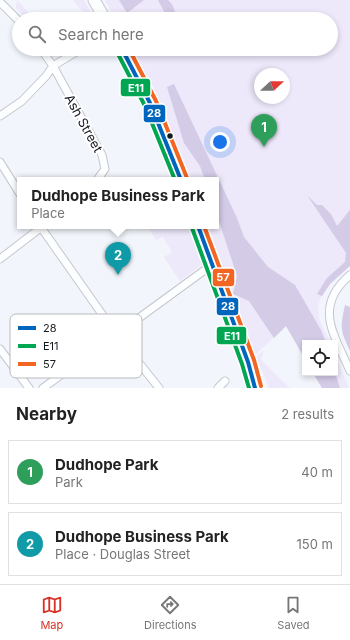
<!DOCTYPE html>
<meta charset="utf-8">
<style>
body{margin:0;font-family:Inter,sans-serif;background:#f2f2f2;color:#222}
.controls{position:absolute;right:12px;bottom:12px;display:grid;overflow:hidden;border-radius:0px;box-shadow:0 2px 6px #0003}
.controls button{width:36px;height:36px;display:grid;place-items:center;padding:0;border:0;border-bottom:1px solid #e0e0e0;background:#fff;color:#222;font:20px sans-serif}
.compass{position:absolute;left:254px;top:68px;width:36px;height:36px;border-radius:50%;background:#fff;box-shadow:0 2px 6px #0003;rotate:68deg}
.you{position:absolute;left:220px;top:142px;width:14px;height:14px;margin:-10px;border:3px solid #fff;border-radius:50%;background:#1a73e8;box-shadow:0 0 0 6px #1a73e833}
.badge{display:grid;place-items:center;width:26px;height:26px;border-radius:50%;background:#d93025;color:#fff;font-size:13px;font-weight:700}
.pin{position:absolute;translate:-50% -33px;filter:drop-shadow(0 1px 2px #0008)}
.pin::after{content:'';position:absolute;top:21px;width:14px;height:12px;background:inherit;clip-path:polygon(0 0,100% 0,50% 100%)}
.popup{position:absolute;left:17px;top:177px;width:202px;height:52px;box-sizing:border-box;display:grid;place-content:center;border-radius:0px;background:#fff;filter:drop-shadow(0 1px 3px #0005);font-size:13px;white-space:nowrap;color:#767676}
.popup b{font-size:15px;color:#222}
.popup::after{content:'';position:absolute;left:50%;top:100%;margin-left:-8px;border:8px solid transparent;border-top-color:#fff}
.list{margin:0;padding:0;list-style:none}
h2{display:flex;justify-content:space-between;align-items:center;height:52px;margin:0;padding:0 16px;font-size:17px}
h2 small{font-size:13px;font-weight:400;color:#767676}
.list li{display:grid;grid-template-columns:26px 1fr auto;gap:12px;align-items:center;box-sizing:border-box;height:64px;margin:0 8px 8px;padding:0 8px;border:1px solid #e0e0e0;border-radius:0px}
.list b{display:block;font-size:15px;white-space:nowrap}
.list p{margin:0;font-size:13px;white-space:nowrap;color:#767676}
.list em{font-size:13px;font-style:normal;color:#767676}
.icon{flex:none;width:22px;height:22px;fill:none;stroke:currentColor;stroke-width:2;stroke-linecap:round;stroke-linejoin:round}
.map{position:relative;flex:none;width:350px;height:388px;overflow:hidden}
.search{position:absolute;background:#fff;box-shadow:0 2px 6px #0003;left:12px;right:12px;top:12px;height:44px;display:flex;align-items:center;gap:10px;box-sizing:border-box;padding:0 14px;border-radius:22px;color:#767676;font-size:15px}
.sheet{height:196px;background:#fff}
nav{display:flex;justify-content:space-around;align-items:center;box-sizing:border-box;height:56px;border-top:1px solid #e0e0e0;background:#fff;font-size:11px;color:#767676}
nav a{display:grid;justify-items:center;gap:2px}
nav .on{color:#d93025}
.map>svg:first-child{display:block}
.green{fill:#ede8fa;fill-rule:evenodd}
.forest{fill:#d4cbe7}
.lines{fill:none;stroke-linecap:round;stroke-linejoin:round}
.street-casing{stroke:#c4c7cd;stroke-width:9}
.primary-casing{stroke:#c4c7cd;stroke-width:13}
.street{stroke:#fdfeff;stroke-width:7}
.primary{stroke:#fdfeff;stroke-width:11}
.bus-1-casing{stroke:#fff;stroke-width:7}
.bus-2-casing{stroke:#fff;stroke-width:7}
.bus-3-casing{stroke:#fff;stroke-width:7}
.bus-1{stroke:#0065bd;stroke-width:4}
.bus-2{stroke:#00a651;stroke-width:4}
.bus-3{stroke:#f26522;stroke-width:4}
.bus-dot{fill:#171a20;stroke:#fff;stroke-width:1.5}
.labels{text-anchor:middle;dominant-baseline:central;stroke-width:4;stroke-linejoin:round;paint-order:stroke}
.street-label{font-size:13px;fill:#171a20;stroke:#fff}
.key{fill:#fff;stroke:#b9babc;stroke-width:1}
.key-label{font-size:11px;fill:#171a20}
.line-badge{stroke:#fff;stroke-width:1.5}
.badge-label{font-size:11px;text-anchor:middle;font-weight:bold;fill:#fff}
</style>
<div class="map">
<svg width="350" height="388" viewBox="0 0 350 388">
<rect width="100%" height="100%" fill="#f2f5fc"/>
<path class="green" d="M17,0L34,19L26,18L16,8Z
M73,0H84L91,12L81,18L82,11Z
M105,0H350V266C334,280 312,296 320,320C322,328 327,335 330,343H305V359L286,326L255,355L208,226H216V180H190L161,107L133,49H331V19H115ZM260,74H284V98H260Z
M147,226H151L153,228L159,226H189L203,264L180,281L164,257L172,252L163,237L156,240Z
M264,350L261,360L290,388H269L260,366L255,358Z
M335,355L349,388H322L313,373H335Z"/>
<path class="forest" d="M119,0H144L127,13Z
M158,0H168C174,5 175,12 177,19H168Z
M174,84L237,218L244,237L268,267L295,285L321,330L326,343H305V359L286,326L274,338L249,301L233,294L237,276L216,212V180H205L200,166L184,143L167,87Z
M307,195L317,205H322L331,214L337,226L350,210V266L330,284L322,296L317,294L327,278L345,262L346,253Z
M345,305L350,307V351C340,329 340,329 345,305Z
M335,372L340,388H322L313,373H335Z"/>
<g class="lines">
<defs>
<path id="street" d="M0,2L19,21
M41,49L53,66L102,155L105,169L97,180
M0,116L22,101L46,76L53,66L81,49
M0,162L20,194
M40,226L116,334L159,388
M0,259L43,226
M350,275C313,307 334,334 350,371
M0,349L29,388
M43,388L213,264
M218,388L225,381"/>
<path id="primary" d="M94,0L105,19
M122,49L150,103L181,180
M198,226L248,362L255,388"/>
</defs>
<use href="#street" class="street-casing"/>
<use href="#primary" class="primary-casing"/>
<use href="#street" class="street"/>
<use href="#primary" class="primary"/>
<defs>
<path id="bus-1" d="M122,49L150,103L181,180
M198,226L248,362L255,388"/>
<path id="bus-2" d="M117,52L145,106L175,180
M192,228L242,364L249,388"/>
<path id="bus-3" d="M129,49L156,101L187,178
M204,226L254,360L261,386"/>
</defs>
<use href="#bus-1" class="bus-1-casing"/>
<use href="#bus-2" class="bus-2-casing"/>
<use href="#bus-3" class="bus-3-casing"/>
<use href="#bus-1" class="bus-1"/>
<use href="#bus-2" class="bus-2"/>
<use href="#bus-3" class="bus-3"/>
</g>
<circle class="bus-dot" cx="170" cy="136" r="3.5"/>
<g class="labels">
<g class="street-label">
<text transform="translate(84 123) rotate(61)">Ash Street</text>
</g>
</g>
<rect x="10" y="314" width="132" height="64" rx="6" class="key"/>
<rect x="18" y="326" width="18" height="4" fill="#0065bd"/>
<rect x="18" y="344" width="18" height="4" fill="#00a651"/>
<rect x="18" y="362" width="18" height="4" fill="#f26522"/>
<g class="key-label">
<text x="43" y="332">28</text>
<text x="43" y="350">E11</text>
<text x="43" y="368">57</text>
</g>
<g class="line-badge">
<rect x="120" y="78" width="31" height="19" rx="4" fill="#00a651"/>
<rect x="143" y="104" width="23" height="19" rx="4" fill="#0065bd"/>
<rect x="212" y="268" width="23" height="19" rx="4" fill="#f26522"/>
<rect x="216" y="297" width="23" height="19" rx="4" fill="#0065bd"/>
<rect x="216" y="326" width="31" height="19" rx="4" fill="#00a651"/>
</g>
<g class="badge-label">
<text x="136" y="92">E11</text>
<text x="154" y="117">28</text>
<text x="223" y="281">57</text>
<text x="228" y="310">28</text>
<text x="232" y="340">E11</text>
</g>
</svg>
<div class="controls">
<button><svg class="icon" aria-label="locate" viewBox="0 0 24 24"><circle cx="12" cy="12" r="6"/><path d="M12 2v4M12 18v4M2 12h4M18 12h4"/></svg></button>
</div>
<svg class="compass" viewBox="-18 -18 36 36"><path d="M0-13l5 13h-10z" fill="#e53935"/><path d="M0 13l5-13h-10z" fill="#767676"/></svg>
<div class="you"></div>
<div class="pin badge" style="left:264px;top:147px;background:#2e9e5b">1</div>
<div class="pin badge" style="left:118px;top:275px;background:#0f9aa8">2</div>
<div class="popup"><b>Dudhope Business Park</b>Place</div>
<div class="search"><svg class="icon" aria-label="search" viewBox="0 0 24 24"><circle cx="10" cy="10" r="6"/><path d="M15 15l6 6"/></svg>Search here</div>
</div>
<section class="sheet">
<h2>Nearby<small>2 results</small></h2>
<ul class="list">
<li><span class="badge" style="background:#2e9e5b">1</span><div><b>Dudhope Park</b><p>Park</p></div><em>40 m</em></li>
<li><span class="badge" style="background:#0f9aa8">2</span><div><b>Dudhope Business Park</b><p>Place · Douglas Street</p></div><em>150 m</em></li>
</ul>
</section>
<nav>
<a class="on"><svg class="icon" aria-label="map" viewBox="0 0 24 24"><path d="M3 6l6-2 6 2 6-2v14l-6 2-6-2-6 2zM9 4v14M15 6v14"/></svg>Map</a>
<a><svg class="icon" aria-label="directions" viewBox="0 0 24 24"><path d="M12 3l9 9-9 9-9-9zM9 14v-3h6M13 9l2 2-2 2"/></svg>Directions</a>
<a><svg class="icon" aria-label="saved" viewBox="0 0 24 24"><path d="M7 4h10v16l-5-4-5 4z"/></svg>Saved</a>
</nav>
